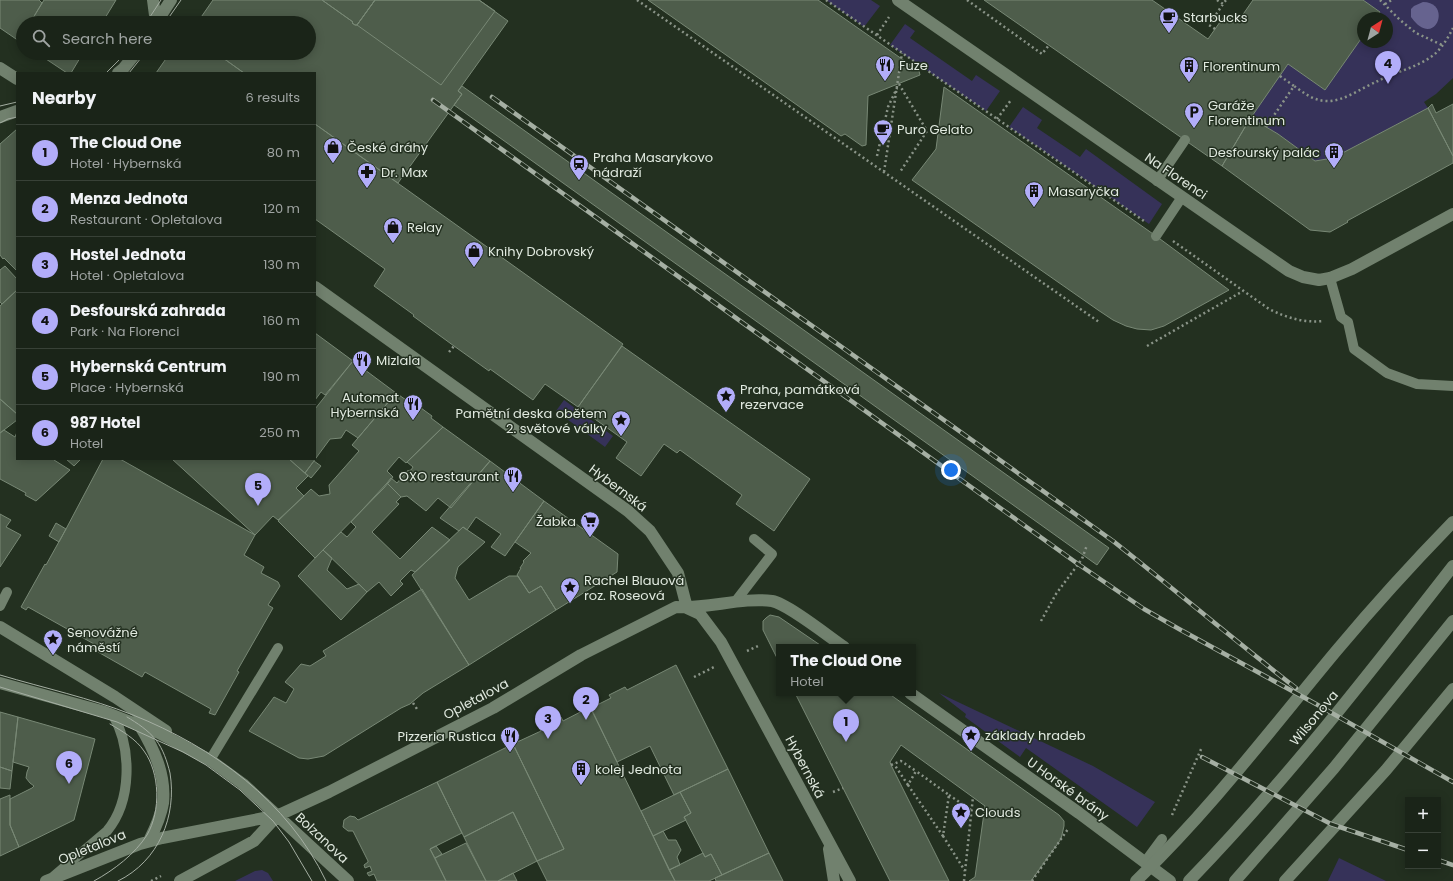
<!DOCTYPE html>
<meta charset="utf-8">
<style>
body{margin:0;font-family:Poppins,sans-serif;background:#232c21;color:#f1f3f6}
.controls{position:absolute;right:12px;bottom:12px;display:grid;overflow:hidden;border-radius:0px;box-shadow:0 2px 10px #0003}
.controls button{width:36px;height:36px;display:grid;place-items:center;padding:0;border:0;border-bottom:1px solid #384137;background:#1a2418;color:#f1f3f6;font:20px sans-serif}
.compass{position:absolute;left:1357px;top:12px;width:36px;height:36px;border-radius:50%;background:#1a2418;box-shadow:0 2px 10px #0003;rotate:36deg}
.you{position:absolute;left:951px;top:470px;width:14px;height:14px;margin:-10px;border:3px solid #fff;border-radius:50%;background:#1a73e8;box-shadow:0 0 0 6px #1a73e833}
.badge{display:grid;place-items:center;width:26px;height:26px;border-radius:50%;background:#b2adf9;color:#111;font-size:13px;font-weight:700}
.pin{position:absolute;translate:-50% -33px;filter:drop-shadow(0 1px 2px #0008)}
.pin::after{content:'';position:absolute;top:21px;width:14px;height:12px;background:inherit;clip-path:polygon(0 0,100% 0,50% 100%)}
.popup{position:absolute;left:776px;top:644px;width:140px;height:52px;box-sizing:border-box;display:grid;place-content:center;border-radius:0px;background:#1a2418;filter:drop-shadow(0 1px 3px #0005);font-size:13px;white-space:nowrap;color:#9fa4a2}
.popup b{font-size:15px;color:#f1f3f6}
.popup::after{content:'';position:absolute;left:50%;top:100%;margin-left:-8px;border:8px solid transparent;border-top-color:#1a2418}
.list{margin:0;padding:0;list-style:none}
h2{display:flex;justify-content:space-between;align-items:center;height:52px;margin:0;padding:0 16px;font-size:17px}
h2 small{font-size:13px;font-weight:400;color:#9fa4a2}
.list li{display:grid;grid-template-columns:26px 1fr auto;gap:12px;align-items:center;box-sizing:border-box;height:56px;padding:0 16px;border-top:1px solid #384137}
.list b{display:block;font-size:15px;white-space:nowrap}
.list p{margin:0;font-size:13px;white-space:nowrap;color:#9fa4a2}
.list em{font-size:13px;font-style:normal;color:#9fa4a2}
.icon{flex:none;width:22px;height:22px;fill:none;stroke:currentColor;stroke-width:2;stroke-linecap:round;stroke-linejoin:round}
.map{position:relative;flex:none;width:1453px;height:881px;overflow:hidden}
.search{position:absolute;background:#1a2418;box-shadow:0 2px 10px #0003;left:16px;top:16px;width:300px;height:44px;display:flex;align-items:center;gap:10px;box-sizing:border-box;padding:0 14px;border-radius:22px;color:#9fa4a2;font-size:15px}
.panel{position:absolute;background:#1a2418;box-shadow:0 2px 10px #0003;left:16px;top:72px;width:300px;height:388px;border-radius:0px}
.map>svg:first-child{display:block}
.green{fill:#363259}
.water{fill:#66638f}
.building{fill:#4e5d4b;stroke:#788875}
.lines{fill:none;stroke-linecap:round;stroke-linejoin:round}
.path{stroke:#8a9488;stroke-width:2.5;stroke-dasharray:2 3;stroke-linecap:butt}
.service{stroke:#71816e;stroke-width:10}
.pedestrian{stroke:#71816e;stroke-width:12}
.minor{stroke:#71816e;stroke-width:12}
.tertiary{stroke:#71816e;stroke-width:12}
.secondary{stroke:#71816e;stroke-width:12}
.tram{stroke:#a5afa3;stroke-width:1}
.rail-casing{stroke:#a5afa3;stroke-width:4.5}
.rail{stroke:#233020;stroke-width:3;stroke-dasharray:9;stroke-linecap:butt}
.labels{text-anchor:middle;dominant-baseline:central;stroke-width:3;stroke-linejoin:round;paint-order:stroke}
.poi-label{font-size:13px;fill:#e0e9df;stroke:#233020;text-anchor:start}
.street-label{font-size:13px;fill:#e0e9df;stroke:#233020}
</style>
<div class="map">
<svg width="1453" height="881" viewBox="0 0 1453 881">
<rect width="100%" height="100%" fill="#233020"/>
<path class="green" d="M826,0H871L880,6L864,27Z
M1363,0H1453V78L1436,94L1424,102L1428,108L1333,158L1315,161L1278,134L1256,121L1248,122L1288,64L1325,90L1363,36V42H1387V18H1376L1380,12Z
M905,24L915,31L910,38L972,81L976,75L1000,91L986,111L890,45Z
M1023,107L1042,120L1037,128L1080,157L1086,149L1162,204L1149,224L1009,127Z
M564,400L613,436L605,447L556,411Z
M939,693L1093,766L1155,802L1137,827L1026,748L1020,757L965,717L966,714Z
M1339,858L1386,881H1328Z
M262,870L268,873L273,881H235L255,871Z"/>
<path class="water" d="M1423,2C1453,2 1435,51 1411,17V9L1414,6Z"/>
<path class="building" d="M0,0H39L42,3L30,23H23V35L19,41L0,28Z
M44,0H116L102,23H30Z
M213,0H322L353,22L352,23L355,25H357L375,0H479L508,21L458,91L462,94L398,183L315,124V73H244L216,53H309V23H197Z
M322,0H375L357,25H355L352,23L353,22Z
M375,0H479L495,11L441,85L357,25Z
M648,0H818L919,71L920,75L868,96L866,145L862,146L845,134L841,136Z
M984,0H1152L1208,39L1225,15L1237,23L1253,0H1363L1380,12L1376,18H1363V36L1325,90L1288,64L1248,122L1222,166Z
M37,53H83L71,73H67Z
M170,53H216L244,73H156Z
M462,86L1109,548L1097,565L454,105L462,94L458,91Z
M944,87L1156,236L1229,290L1164,326L1151,330L1137,329L1126,326L1113,320L1098,310L912,180L936,149Z
M1432,104L1436,113L1453,104V156L1428,108Z
M1428,108L1453,156V163L1347,221L1348,222L1330,232L1310,230L1222,166L1248,122L1256,121L1278,134L1315,161L1333,158Z
M315,124L623,344L578,407L545,384L533,400L490,369L489,371L454,346L413,316L414,315L374,286L385,269L315,219Z
M17,129V271L4,258L3,259L0,255V144Z
M5,266L17,279V290L2,304L0,302V270Z
M17,290V414L0,399V306Z
M315,333L353,361L325,395L321,392L315,400Z
M622,346L810,479L774,531L736,504L742,495L680,450L677,453L664,444L641,476L616,458L627,442L578,407Z
M353,361L396,393L358,438L346,430L341,438L330,439L305,473L289,459H315V409Z
M396,393L409,402L410,400L432,416L431,418L443,427L406,463L399,457L387,471L393,477L384,488L315,558L278,521L311,489L319,496L330,494L329,485L359,451L352,445Z
M0,399L17,414V420L0,433Z
M443,427L490,461L451,508L438,498L426,511L407,496L401,497L387,483L391,478L397,483L407,471L411,470L413,467L407,462Z
M4,430L15,437L17,432V459H55L54,460L70,470L36,501L25,495L26,493L0,479V433Z
M66,459H81L74,466Z
M103,459H120L255,535L244,555L264,567L261,573L278,582L280,586L268,605L273,608L237,671L239,672L215,715L209,713L211,709L145,672L142,677L91,648L94,644L28,607L26,610L21,607L45,564L46,565L66,529Z
M172,459H289L308,476L296,488L304,496L278,520L273,516L255,535Z
M314,461L321,466L311,478L305,473Z
M490,461L544,501L505,556L491,547L501,534L476,517L467,530L463,527L459,531L440,518Z
M387,483L401,497L396,502L399,504L372,532L400,559L432,527L450,540L415,572L411,570L400,581L403,584L391,596L379,582L367,592L323,550L341,532L347,537L356,527L351,522Z
M544,501L618,554L617,572L556,610L541,586L529,593L517,575L521,568H520L524,562L523,561L531,553L515,542Z
M0,514L11,520L6,527L21,535L0,567Z
M56,523L66,529L59,542L49,536Z
M463,527L485,542L458,567L455,578L469,600L509,576H518L529,593L541,586L556,610L469,665L412,575Z
M323,550L332,558L327,570L347,589L359,584L367,592L341,620L298,576Z
M422,589L469,665L423,693L410,704L401,708L324,756L308,759L299,758L249,731L274,697L286,703L294,689L285,682L301,664L310,666L326,656L323,651Z
M770,615L779,617L823,647H779V662L763,630V621L766,618Z
M676,665L728,769L674,795L650,746L617,762L591,708L611,698L609,695L625,687L627,690Z
M795,693H888L1059,815L1064,821V826L1061,839L1031,881H969L975,877L985,806L901,745L890,762L891,765L949,881H890Z
M590,707L617,762L675,881H547L537,861L564,849L513,744L541,731L539,728L561,717L563,721Z
M0,712L18,717L12,771L0,767Z
M18,717L95,739L74,820L19,847L10,825V799L32,788L34,786L30,783L26,778L27,772L29,767L13,762Z
M513,744L564,849L537,861L513,812L464,837L437,782Z
M0,767L12,771L10,789L0,788Z
M728,769L769,853L722,875L711,854L705,857L684,817L691,813L680,792Z
M437,782L462,833L430,849L446,881H377L374,874L369,876L367,873L372,871L370,866L365,868L364,865L368,862V861L353,831H348L343,827L344,820L350,816L355,817L358,820Z
M680,792L691,813L684,817L686,820L653,836L641,811Z
M10,795V825L19,847L0,856V799Z
M513,812L537,861L498,881H486L464,837Z
M663,831L668,840H676L681,850L677,857L680,865L669,870L653,836Z
M466,843L486,881H446L435,858Z
M436,846L442,854L435,858L430,849Z
M703,853L705,857L711,854L722,875L709,881H675L669,870Z
M769,853L783,881H716L715,878Z
M513,873L517,881H498Z"/>
<g class="lines">
<path class="path" d="M637,0L1099,322
M826,0L1144,221
M967,0L1042,54L1049,45
M1217,0L1223,4L1226,0
M1380,0L1400,20L1416,33L1442,45
M1385,4L1392,0
M1215,29L1209,25L1223,4
M877,35L889,17
M1280,76L1294,86
M899,84L927,131L900,172
M997,119L1011,100
M1266,127L1294,86C1304,93 1314,101 1327,101C1343,102 1363,87 1378,81C1395,72 1415,68 1431,57C1441,50 1448,38 1453,28
M877,156L888,107L897,88
M884,172L902,53
M1173,241L1269,309C1287,318 1304,323 1324,321
M1147,346L1243,291
M449,352L454,346
M1041,621L1056,594L1082,559L1087,545
M747,651L758,646
M694,677L714,667
M413,703L417,709
M891,765L901,761L916,771L908,785L894,764
M908,785L943,836L949,795L916,771
M833,792L843,788
M949,795L971,810
M1172,815L1202,747
M943,836L965,871
M151,881L161,876
M964,881L973,797
M1032,881L1068,829"/>
<path class="service" d="M1157,181L1185,140
M1156,236L1182,197
M1330,278L1341,317L1348,322L1354,349L1387,373L1417,384L1453,386
M735,602L772,554L754,539
M0,606L7,592
M210,760L278,648
M1145,862L1162,839
M54,876L107,831C132,801 132,748 113,715"/>
<path class="pedestrian" d="M153,0L156,23
M156,23L171,0
M118,73L123,69L136,53"/>
<path class="minor" d="M898,0L1289,271L1303,277L1319,280L1330,278L1352,269L1453,214
M0,68L17,79
M0,117L17,111
M315,287L628,511L650,531L678,573L687,608L700,614L721,642L850,881
M0,627L115,697L166,731
M0,683L105,712L159,733L210,760L243,784L348,881
M910,693L1079,813L1170,881
M140,726C154,749 166,775 163,803C161,816 155,829 149,841
M281,814L329,792L493,708L581,655L676,607C707,609 742,597 772,601C788,604 828,636 844,647
M829,849L834,881
M46,881L140,844L162,838L269,817L277,816
M180,881L254,841L277,816"/>
<path class="tertiary" d="M277,816L281,814"/>
<path class="secondary" d="M1136,881C1210,810 1272,728 1337,650C1374,606 1413,563 1453,522
M1189,881C1284,783 1369,674 1453,566
M1235,881L1334,768L1453,621
M1285,881L1386,770L1453,689"/>
<path class="tram" d="M146,23L161,0
M165,23L181,0
M106,73L126,53
M129,73L145,53
M0,106L17,102
M0,123L8,119L17,117
M0,675C44,688 90,698 133,715C213,747 288,801 326,881
M0,687L117,722L183,752L206,765L240,790L273,821L289,842L312,881
M94,881C114,870 135,854 147,835C161,811 160,773 144,751C136,739 122,731 110,724
M118,881C159,861 177,816 170,773C167,761 163,749 156,740C148,730 137,723 127,717"/>
<defs>
<path id="rail" d="M492,97L1113,541C1174,589 1234,640 1296,688
M433,100L1078,564L1144,609L1179,629L1316,704L1453,782
M1202,757L1331,824L1408,850
M1438,860L1453,865"/>
</defs>
<use href="#rail" class="rail-casing"/>
<use href="#rail" class="rail"/>
</g>
<defs>
<symbol id="cafe-pin" viewBox="-11 -11 22 30"><path d="M0 17L-7.5 6A9.5 9.5 0 1 1 7.5 6Z" fill="#b2adf9" stroke="#233020"/><path d="M-5.5-4.5H6V0H3Q3 3.5 0 3.5H-2.5Q-5.5 3.5-5.5 0ZM3-3.2v2h1.7v-2ZM-6 4.5H4V6H-6Z" fill="#111"/></symbol>
<symbol id="restaurant-pin" viewBox="-11 -11 22 30"><path d="M0 17L-7.5 6A9.5 9.5 0 1 1 7.5 6Z" fill="#b2adf9" stroke="#233020"/><path d="M-5-6h1v4h1v-4h1v4h1v-4h1v5L-1.5 .5V6h-2V.5L-5-1ZM5-6V6H3V1.5H1.5Q1.5-4 5-6Z" fill="#111"/></symbol>
<symbol id="building-pin" viewBox="-11 -11 22 30"><path d="M0 17L-7.5 6A9.5 9.5 0 1 1 7.5 6Z" fill="#b2adf9" stroke="#233020"/><path d="M-4-6H4V6H1V3H-1V6H-4ZM-2.5-4.3h1.7v1.8h-1.7ZM.8-4.3h1.7v1.8H.8ZM-2.5-1h1.7V.8h-1.7ZM.8-1h1.7V.8H.8Z" fill="#111"/></symbol>
<symbol id="parking-pin" viewBox="-11 -11 22 30"><path d="M0 17L-7.5 6A9.5 9.5 0 1 1 7.5 6Z" fill="#b2adf9" stroke="#233020"/><path d="M-3.5-5.5H1a3.5 3.5 0 0 1 0 7H-1V5.5H-3.5ZM-1-3.4V-.6H.8a1.4 1.4 0 0 0 0-2.8Z" fill="#111"/></symbol>
<symbol id="shop-pin" viewBox="-11 -11 22 30"><path d="M0 17L-7.5 6A9.5 9.5 0 1 1 7.5 6Z" fill="#b2adf9" stroke="#233020"/><path d="M-5-2.5h2.3a2.7 3.5 0 0 1 5.4 0H5L5.5 6h-11ZM-1.5-2.5h3a1.5 2.3 0 0 0-3 0Z" fill="#111"/></symbol>
<symbol id="station-pin" viewBox="-11 -11 22 30"><path d="M0 17L-7.5 6A9.5 9.5 0 1 1 7.5 6Z" fill="#b2adf9" stroke="#233020"/><path d="M-3-6H3Q5-6 5-4V2Q5 4 3 4L4.5 6H3L1.5 4h-3L-3 6H-4.5L-3 4Q-5 4-5 2V-4Q-5-6-3-6ZM-3.5-4v3h7v-3ZM-3.5 1v1.5H-2V1ZM2 1v1.5H3.5V1Z" fill="#111"/></symbol>
<symbol id="pharmacy-pin" viewBox="-11 -11 22 30"><path d="M0 17L-7.5 6A9.5 9.5 0 1 1 7.5 6Z" fill="#b2adf9" stroke="#233020"/><path d="M-2-6h4v4h4v4h-4v4h-4v-4h-4v-4h4Z" fill="#111"/></symbol>
<symbol id="sight-pin" viewBox="-11 -11 22 30"><path d="M0 17L-7.5 6A9.5 9.5 0 1 1 7.5 6Z" fill="#b2adf9" stroke="#233020"/><path d="M0-6L1.8-2.2L6-1.7L2.9 1.2L3.7 5.4L0 3.3L-3.7 5.4L-2.9 1.2L-6-1.7L-1.8-2.2Z" fill="#111"/></symbol>
<symbol id="supermarket-pin" viewBox="-11 -11 22 30"><path d="M0 17L-7.5 6A9.5 9.5 0 1 1 7.5 6Z" fill="#b2adf9" stroke="#233020"/><path d="M-6-5.5h2.5l.6 2H6L4.5 2H-2.5L-4.4-4H-6ZM-1.5 3.2a1.3 1.3 0 1 0 .1 0ZM3 3.2a1.3 1.3 0 1 0 .1 0Z" fill="#111"/></symbol>
</defs>
<g fill-rule="evenodd">
<use href="#cafe-pin" x="1158" y="6" width="22" height="30"/>
<use href="#restaurant-pin" x="874" y="54" width="22" height="30"/>
<use href="#building-pin" x="1178" y="55" width="22" height="30"/>
<use href="#parking-pin" x="1183" y="101" width="22" height="30"/>
<use href="#cafe-pin" x="872" y="118" width="22" height="30"/>
<use href="#shop-pin" x="322" y="136" width="22" height="30"/>
<use href="#building-pin" x="1323" y="141" width="22" height="30"/>
<use href="#station-pin" x="568" y="153" width="22" height="30"/>
<use href="#pharmacy-pin" x="356" y="161" width="22" height="30"/>
<use href="#building-pin" x="1023" y="180" width="22" height="30"/>
<use href="#shop-pin" x="382" y="216" width="22" height="30"/>
<use href="#shop-pin" x="463" y="240" width="22" height="30"/>
<use href="#restaurant-pin" x="351" y="349" width="22" height="30"/>
<use href="#sight-pin" x="715" y="385" width="22" height="30"/>
<use href="#restaurant-pin" x="402" y="393" width="22" height="30"/>
<use href="#sight-pin" x="610" y="409" width="22" height="30"/>
<use href="#restaurant-pin" x="502" y="465" width="22" height="30"/>
<use href="#supermarket-pin" x="579" y="510" width="22" height="30"/>
<use href="#sight-pin" x="559" y="576" width="22" height="30"/>
<use href="#sight-pin" x="42" y="628" width="22" height="30"/>
<use href="#sight-pin" x="960" y="724" width="22" height="30"/>
<use href="#restaurant-pin" x="499" y="725" width="22" height="30"/>
<use href="#building-pin" x="570" y="758" width="22" height="30"/>
<use href="#sight-pin" x="950" y="801" width="22" height="30"/>
</g>
<g class="labels">
<g class="poi-label">
<text x="1183" y="17">Starbucks</text>
<text x="899" y="65">Fuze</text>
<text x="1203" y="66">Florentinum</text>
<text x="1208" y="105">Garáže<tspan x="1208" dy="15">Florentinum</tspan></text>
<text x="897" y="129">Puro Gelato</text>
<text x="347" y="147">České dráhy</text>
<text x="1320" y="152" text-anchor="end">Desfourský palác</text>
<text x="593" y="157">Praha Masarykovo<tspan x="593" dy="15">nádraží</tspan></text>
<text x="381" y="172">Dr. Max</text>
<text x="1048" y="191">Masaryčka</text>
<text x="407" y="227">Relay</text>
<text x="488" y="251">Knihy Dobrovský</text>
<text x="376" y="360">Mizlala</text>
<text x="740" y="389">Praha, památková<tspan x="740" dy="15">rezervace</tspan></text>
<text x="399" y="397" text-anchor="end">Automat<tspan x="399" dy="15">Hybernská</tspan></text>
<text x="607" y="413" text-anchor="end">Pamětní deska obětem<tspan x="607" dy="15">2. světové války</tspan></text>
<text x="499" y="476" text-anchor="end">OXO restaurant</text>
<text x="576" y="521" text-anchor="end">Žabka</text>
<text x="584" y="580">Rachel Blauová<tspan x="584" dy="15">roz. Roseová</tspan></text>
<text x="67" y="632">Senovážné<tspan x="67" dy="15">náměstí</tspan></text>
<text x="985" y="735">základy hradeb</text>
<text x="496" y="736" text-anchor="end">Pizzeria Rustica</text>
<text x="595" y="769">kolej Jednota</text>
<text x="975" y="812">Clouds</text>
</g>
<g class="street-label">
<text transform="translate(1176 176) rotate(34)">Na Florenci</text>
<text transform="translate(618 488) rotate(37)">Hybernská</text>
<text transform="translate(476 699) rotate(-28)">Opletalova</text>
<text transform="translate(1314 718) rotate(-50)">Wilsonova</text>
<text transform="translate(805 767) rotate(62)">Hybernská</text>
<text transform="translate(1068 789) rotate(36)">U Horské brány</text>
<text transform="translate(322 838) rotate(43)">Bolzanova</text>
<text transform="translate(92 847) rotate(-22)">Opletalova</text>
</g>
</g>
</svg>
<div class="controls">
<button>+</button>
<button>−</button>
</div>
<svg class="compass" viewBox="-18 -18 36 36"><path d="M0-13l5 13h-10z" fill="#e53935"/><path d="M0 13l5-13h-10z" fill="#9fa4a2"/></svg>
<div class="you"></div>
<div class="pin badge" style="left:846px;top:742px">1</div>
<div class="popup"><b>The Cloud One</b>Hotel</div>
<div class="pin badge" style="left:586px;top:720px">2</div>
<div class="pin badge" style="left:548px;top:739px">3</div>
<div class="pin badge" style="left:1388px;top:84px">4</div>
<div class="pin badge" style="left:258px;top:506px">5</div>
<div class="pin badge" style="left:69px;top:784px">6</div>
<div class="search"><svg class="icon" aria-label="search" viewBox="0 0 24 24"><circle cx="10" cy="10" r="6"/><path d="M15 15l6 6"/></svg>Search here</div>
<section class="panel">
<h2>Nearby<small>6 results</small></h2>
<ul class="list">
<li><span class="badge">1</span><div><b>The Cloud One</b><p>Hotel · Hybernská</p></div><em>80 m</em></li>
<li><span class="badge">2</span><div><b>Menza Jednota</b><p>Restaurant · Opletalova</p></div><em>120 m</em></li>
<li><span class="badge">3</span><div><b>Hostel Jednota</b><p>Hotel · Opletalova</p></div><em>130 m</em></li>
<li><span class="badge">4</span><div><b>Desfourská zahrada</b><p>Park · Na Florenci</p></div><em>160 m</em></li>
<li><span class="badge">5</span><div><b>Hybernská Centrum</b><p>Place · Hybernská</p></div><em>190 m</em></li>
<li><span class="badge">6</span><div><b>987 Hotel</b><p>Hotel</p></div><em>250 m</em></li>
</ul>
</section>
</div>
